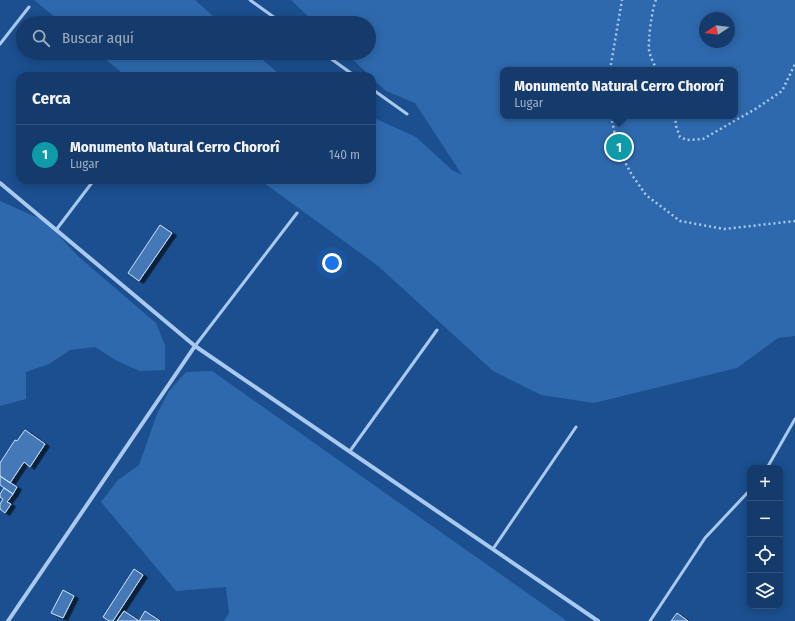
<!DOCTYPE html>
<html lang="es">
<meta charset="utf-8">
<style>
body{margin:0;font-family:"Fira Sans Condensed",sans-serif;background:#214673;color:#f1f3f6}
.controls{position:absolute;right:12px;bottom:12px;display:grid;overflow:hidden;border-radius:8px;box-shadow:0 2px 10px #0003}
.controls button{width:36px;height:36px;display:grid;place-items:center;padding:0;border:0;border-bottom:1px solid #33557e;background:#143b6b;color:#f1f3f6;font:20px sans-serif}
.compass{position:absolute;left:699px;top:12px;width:36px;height:36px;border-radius:50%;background:#143b6b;box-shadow:0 2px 10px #0003;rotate:257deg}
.you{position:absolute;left:332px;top:263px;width:14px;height:14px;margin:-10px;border:3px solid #fff;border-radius:50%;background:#1a73e8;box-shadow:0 0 0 6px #1a73e833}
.badge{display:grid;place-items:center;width:26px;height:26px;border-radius:50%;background:#d6ab8b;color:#fff;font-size:13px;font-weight:700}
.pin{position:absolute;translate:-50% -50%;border:2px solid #fff;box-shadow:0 1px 4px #0006}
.popup{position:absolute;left:500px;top:67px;width:238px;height:52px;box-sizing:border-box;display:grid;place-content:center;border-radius:8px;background:#143b6b;filter:drop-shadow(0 1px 3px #0005);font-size:13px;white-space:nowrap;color:#9dadc1}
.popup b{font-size:15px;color:#f1f3f6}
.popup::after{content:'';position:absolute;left:50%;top:100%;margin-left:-8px;border:8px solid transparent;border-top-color:#143b6b}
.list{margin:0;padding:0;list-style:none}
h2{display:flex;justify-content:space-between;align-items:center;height:52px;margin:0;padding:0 16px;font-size:17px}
h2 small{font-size:13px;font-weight:400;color:#9dadc1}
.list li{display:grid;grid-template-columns:26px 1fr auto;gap:12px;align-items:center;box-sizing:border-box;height:60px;padding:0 16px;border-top:1px solid #33557e}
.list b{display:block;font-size:15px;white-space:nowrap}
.list p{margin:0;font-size:13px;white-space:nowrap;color:#9dadc1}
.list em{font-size:13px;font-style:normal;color:#9dadc1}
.icon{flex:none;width:22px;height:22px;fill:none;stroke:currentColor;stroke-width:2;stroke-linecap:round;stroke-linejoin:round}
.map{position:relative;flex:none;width:795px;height:621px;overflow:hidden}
.search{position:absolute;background:#143b6b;box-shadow:0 2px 10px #0003;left:16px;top:16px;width:360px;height:44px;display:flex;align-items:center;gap:10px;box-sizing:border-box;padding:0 14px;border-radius:22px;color:#9dadc1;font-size:15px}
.panel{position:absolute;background:#143b6b;box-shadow:0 2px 10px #0003;left:16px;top:72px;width:360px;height:112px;border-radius:12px}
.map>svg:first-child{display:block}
.green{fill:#2e69ad;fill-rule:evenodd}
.building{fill:#4478b7;stroke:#cfe3fa;filter:url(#shadow)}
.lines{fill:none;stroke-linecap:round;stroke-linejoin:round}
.path{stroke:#a9c9ee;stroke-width:2.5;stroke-dasharray:2 3;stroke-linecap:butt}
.service{stroke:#a9c9ee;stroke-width:3}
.minor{stroke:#a9c9ee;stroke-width:4}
</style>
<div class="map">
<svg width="795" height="621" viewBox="0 0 795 621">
<defs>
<filter id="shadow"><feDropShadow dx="4.5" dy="2.5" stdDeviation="0" flood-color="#0009"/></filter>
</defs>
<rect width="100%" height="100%" fill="#1b4f8f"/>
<path class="green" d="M34,0H195L221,23H62Z
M291,0H795V336L778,338L737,368L594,403L541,395L493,371L378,266L260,180H372V117L416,137L452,170L462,175L415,103L386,91L372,78V76H370L346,53H369V23H315ZM705,18H729V42H705ZM503,70H735V116H503Z
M98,53H255L278,73L284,76H126Z
M0,201L45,221L80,258L156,323L165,345V370L140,371L117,361L95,347L70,350L49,364L26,372V399L0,406Z
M212,371L567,621H224L229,613L226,587L176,591L101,502L118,480L139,465L157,414L169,391L186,372Z"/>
<path class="building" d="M160,225L172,233L139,281L128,273Z
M25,430L45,444L30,467L24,462L10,483L0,476V463L15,440L17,441Z
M0,476L17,487L13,494L0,485Z
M4,488L13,494L7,502L11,504L5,513L0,509V504L3,499L0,497V494Z
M134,569L143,575L113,621H109L103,617Z
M63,590L74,596L63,618L51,613Z
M124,611L139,621L145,611L160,621H117Z
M677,613L688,621H671Z"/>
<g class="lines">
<path class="path" d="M656,0C652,8 648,40 649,50C650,56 654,64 657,70
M610,70L622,0
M611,116L618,149L632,175L646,195L680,221L724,229L795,221
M675,116L676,126L680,137L687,140L703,139L757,108L782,91L795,64"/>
<path class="service" d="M250,0L282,23
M0,44L29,7
M323,53L355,76
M372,89L407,114
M56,230L94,180
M195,346L297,213
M350,451L437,330
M767,468L795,419
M493,549L576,427
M650,621L705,538L750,490"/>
<path class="minor" d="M0,183L195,346L598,621
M8,621L195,346"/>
</g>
</svg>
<div class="controls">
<button>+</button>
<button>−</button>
<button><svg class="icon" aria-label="locate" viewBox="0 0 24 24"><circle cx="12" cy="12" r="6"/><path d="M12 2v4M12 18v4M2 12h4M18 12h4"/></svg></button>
<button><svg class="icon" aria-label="layers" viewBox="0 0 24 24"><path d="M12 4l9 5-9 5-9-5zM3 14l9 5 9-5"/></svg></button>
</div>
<svg class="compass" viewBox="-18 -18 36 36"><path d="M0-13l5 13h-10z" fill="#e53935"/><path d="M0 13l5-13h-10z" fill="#9dadc1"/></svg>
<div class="you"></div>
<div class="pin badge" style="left:619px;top:147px;background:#0f9aa8">1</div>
<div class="popup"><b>Monumento Natural Cerro Chororî</b>Lugar</div>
<div class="search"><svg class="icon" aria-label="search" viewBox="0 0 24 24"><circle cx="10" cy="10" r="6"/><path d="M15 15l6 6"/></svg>Buscar aquí</div>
<section class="panel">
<h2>Cerca<small></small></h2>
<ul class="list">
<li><span class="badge" style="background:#0f9aa8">1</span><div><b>Monumento Natural Cerro Chororî</b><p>Lugar</p></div><em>140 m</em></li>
</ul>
</section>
</div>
